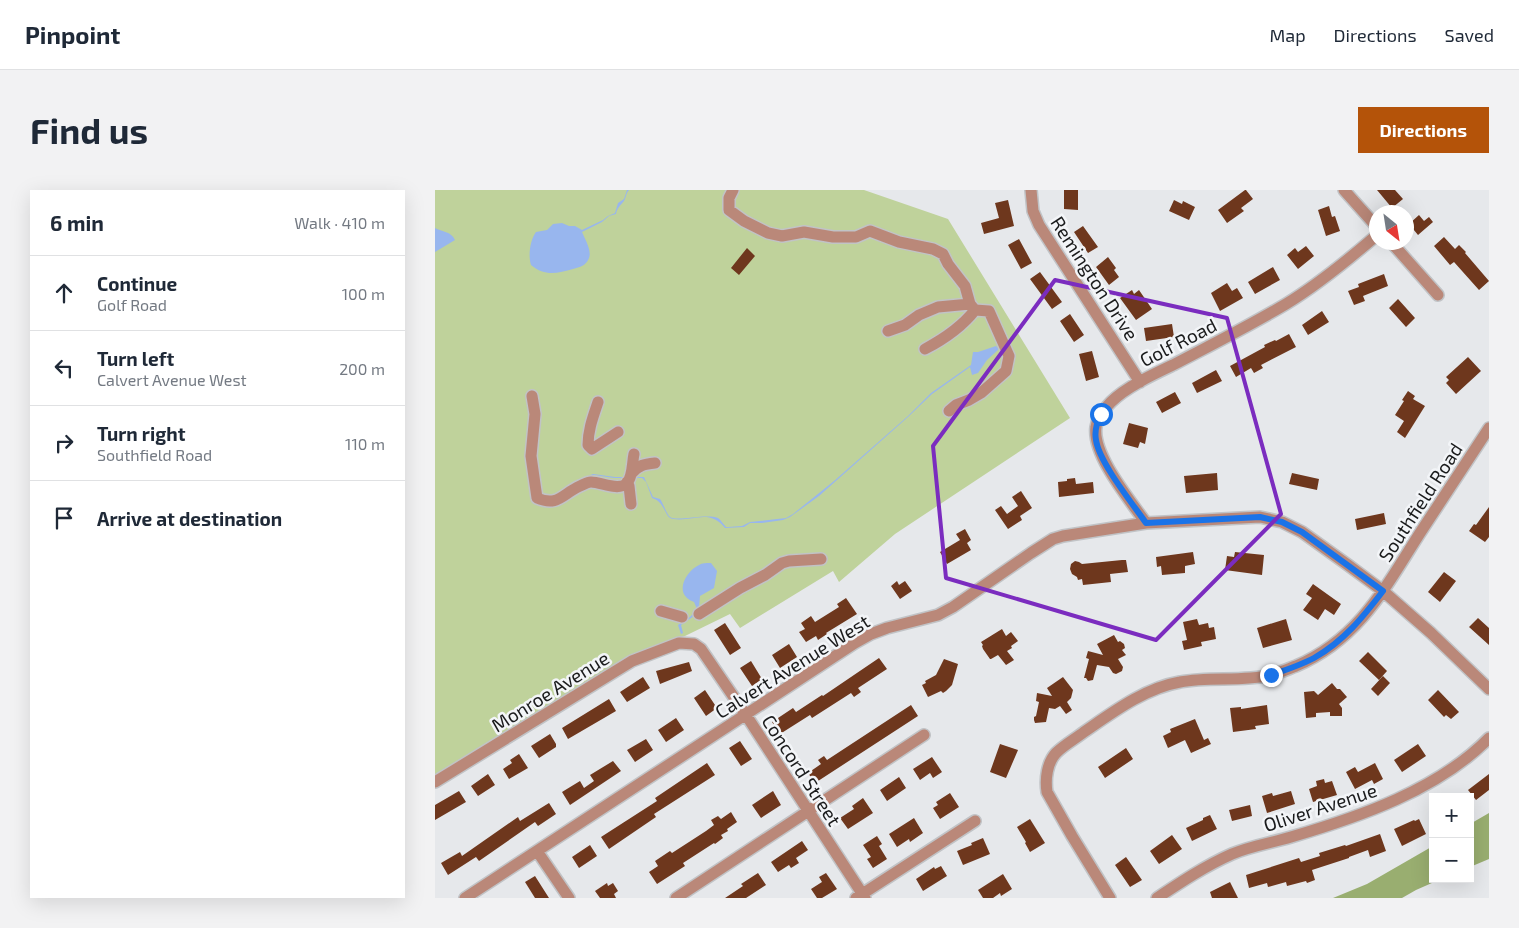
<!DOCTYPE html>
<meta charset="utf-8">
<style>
body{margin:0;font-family:"Exo 2",sans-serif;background:#f2f2f3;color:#1f2937}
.controls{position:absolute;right:15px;bottom:15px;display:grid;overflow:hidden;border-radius:0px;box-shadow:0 5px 20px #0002}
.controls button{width:45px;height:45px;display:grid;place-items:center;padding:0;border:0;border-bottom:1px solid #e0e1e3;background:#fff;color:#1f2937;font:25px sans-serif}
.compass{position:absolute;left:934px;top:15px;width:45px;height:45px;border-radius:50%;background:#fff;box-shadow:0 5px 20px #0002;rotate:150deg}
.stop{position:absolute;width:15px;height:15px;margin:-11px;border:4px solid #1a73e8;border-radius:50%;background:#fff}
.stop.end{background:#1a73e8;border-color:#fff;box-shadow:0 1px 5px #0008}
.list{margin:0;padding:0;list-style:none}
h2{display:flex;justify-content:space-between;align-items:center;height:65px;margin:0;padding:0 20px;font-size:21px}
h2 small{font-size:16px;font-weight:400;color:#747a83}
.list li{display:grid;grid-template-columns:32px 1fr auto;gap:15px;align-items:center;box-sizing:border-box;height:75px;padding:0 20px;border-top:1px solid #e0e1e3}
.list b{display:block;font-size:19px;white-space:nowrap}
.list p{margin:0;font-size:16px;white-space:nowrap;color:#747a83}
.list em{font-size:16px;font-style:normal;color:#747a83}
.icon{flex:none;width:28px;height:28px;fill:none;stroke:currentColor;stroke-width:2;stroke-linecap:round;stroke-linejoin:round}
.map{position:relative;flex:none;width:1054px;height:708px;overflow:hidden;border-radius:0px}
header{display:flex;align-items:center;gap:30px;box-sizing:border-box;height:70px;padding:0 25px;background:#fff;border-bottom:1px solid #e0e1e3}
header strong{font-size:24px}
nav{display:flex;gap:28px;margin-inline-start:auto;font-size:18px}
.intro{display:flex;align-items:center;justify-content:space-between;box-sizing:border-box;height:120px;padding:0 30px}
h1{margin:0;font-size:35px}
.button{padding:12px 22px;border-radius:0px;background:#b45309;color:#fff;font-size:18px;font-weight:700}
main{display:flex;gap:30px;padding:0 30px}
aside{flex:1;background:#fff;border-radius:0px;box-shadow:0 5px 20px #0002}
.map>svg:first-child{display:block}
.green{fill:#bfd29b}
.forest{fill:#99ae70}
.water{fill:#98b6ee}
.building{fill:#6e371d}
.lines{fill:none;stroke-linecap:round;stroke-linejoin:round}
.minor-casing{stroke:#c1c3c6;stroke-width:14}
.minor{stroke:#ba8879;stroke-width:11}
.route{stroke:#1a73e8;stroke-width:6}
.marked{fill:none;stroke:#7b2cbf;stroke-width:4;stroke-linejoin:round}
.labels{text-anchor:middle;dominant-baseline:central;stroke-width:5;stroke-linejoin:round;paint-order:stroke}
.street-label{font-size:19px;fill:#1a1b1c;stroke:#f3f5f8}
</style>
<header>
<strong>Pinpoint</strong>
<nav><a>Map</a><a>Directions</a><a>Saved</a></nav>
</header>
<div class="intro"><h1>Find us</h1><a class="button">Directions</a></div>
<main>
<aside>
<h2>6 min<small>Walk · 410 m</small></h2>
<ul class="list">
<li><svg class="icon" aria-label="ahead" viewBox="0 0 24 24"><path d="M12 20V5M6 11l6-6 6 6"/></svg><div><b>Continue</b><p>Golf Road</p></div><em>100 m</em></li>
<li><svg class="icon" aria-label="left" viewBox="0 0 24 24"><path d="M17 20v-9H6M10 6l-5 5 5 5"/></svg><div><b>Turn left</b><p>Calvert Avenue West</p></div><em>200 m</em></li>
<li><svg class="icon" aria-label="right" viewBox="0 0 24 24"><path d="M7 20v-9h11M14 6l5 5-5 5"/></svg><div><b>Turn right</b><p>Southfield Road</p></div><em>110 m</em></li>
<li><svg class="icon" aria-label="arrive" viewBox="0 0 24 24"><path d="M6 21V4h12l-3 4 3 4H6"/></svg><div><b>Arrive at destination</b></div></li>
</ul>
</aside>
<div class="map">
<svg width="1054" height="708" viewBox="0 0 1054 708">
<rect width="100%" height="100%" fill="#e6e8eb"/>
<path class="green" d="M0,0H429L513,29L635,228L460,344L404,392L398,381L305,438L295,424L250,446L242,448L0,592Z"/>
<path class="forest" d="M1054,623V669L1035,677V634Z
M998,656V689H1006L981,700L967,708H898L932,694Z"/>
<path class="water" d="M192,0H194C191,3 191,8 189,11C185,16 182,18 181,24L174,26L167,32L147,42C150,49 157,61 154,68C151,76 145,77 138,79C123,83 110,87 96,75C93,66 95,50 101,42L112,40L118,34L127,33L134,36H140L147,40L168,30L173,26L180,23L183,13L189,9Z
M0,38C7,42 16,41 20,50L0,62Z
M561,156L563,158V160L552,170L543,183L537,185L535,177L497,204L473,227L384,306L355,327L348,330L327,333H315L309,337L290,338C274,318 259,332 238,329C229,328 231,312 217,308L211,292L207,288H179L159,285L144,291L143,290L158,284L180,287H209L218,307L225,309C228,313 232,325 235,327C242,332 271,323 283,328C286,330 288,334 291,337H293L307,336L315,332L351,328L358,324L399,291L473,226L496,203L536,175L538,162H543Z
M276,373L282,381L279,398L265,406L264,418L259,426L246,435L248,443L246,444L243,435L255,427L262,419L259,412C257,411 254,410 252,408C241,398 253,380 264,375C267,373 271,373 276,373Z"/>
<path class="building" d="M629,0H643V20L629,19Z
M810,0H811L818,9L806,18L809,21L792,33L783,20Z
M942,0H960L968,9L957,18Z
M573,10L579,36L549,44L546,33L564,28L560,13Z
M739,10L747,14L748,11L760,17L754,30L734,21Z
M894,16L897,27L900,26L905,41L891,46L883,20Z
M984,25L989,31L994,27L998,32L983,45L974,34Z
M648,36L663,57L653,63L639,42Z
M1009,47L1020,59L1024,55L1031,62L1030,63L1054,91L1044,100L1019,72L1015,75L999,56Z
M584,49L597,73L586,79L573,55Z
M871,56L879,66L863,79L852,65L860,58L863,62Z
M312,58L320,66L304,85L296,78Z
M673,67L681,78L679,80L684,87L674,95L661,77Z
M838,77L845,90L820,104L813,92Z
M605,82L627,112L617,119L595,89Z
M949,84L953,96L928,106L930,111L919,115L913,101L924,97L923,94Z
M792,93L797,101L802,98L808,108L785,121L776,103Z
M697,100L699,104L704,100L717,119L701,130L685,108Z
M963,109L980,128L971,137L954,118Z
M887,121L894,132L873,145L867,135Z
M635,124L649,145L639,152L625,131Z
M737,134L739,147L711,151L709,138Z
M854,144L861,157L826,175L828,178L819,183L816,178L801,187L795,176L830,157L829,155L840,150L841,151Z
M657,161L664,187L651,191L644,164Z
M1033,167L1046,181L1021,204L1011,193L1014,190L1011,187Z
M781,180L787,191L762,203L757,193Z
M973,201L980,206L978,209L990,216L970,248L962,242L969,231L960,225L969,211L967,210Z
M740,202L746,213L727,223L721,212Z
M694,233L713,238L710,254L705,252L703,258L688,254Z
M782,283L783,300L751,303L749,286Z
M857,283L884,289L882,300L854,294Z
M640,288L641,294L658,292L659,303L624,307L623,292L632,291V289Z
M586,301L597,318L585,326L587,330L573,339L560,320L566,316L572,324L583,316L577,307Z
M1054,317V347L1050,352L1034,341L1039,334L1041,335Z
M949,323L951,334L922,340L920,329Z
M530,339L536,350L532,353L536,360L512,374L505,362L525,350L521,344Z
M758,362L760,374L750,376V383L727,385L726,376L722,377L721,367Z
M800,362L829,365L827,385L790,380L792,366L799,367Z
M687,370H691L693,382L675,384L676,392L648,395L647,389L643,390L642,387L637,384L635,379L636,374L640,371L644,372L647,374Z
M1009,382L1021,391L1005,412L993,402Z
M462,391L464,395L470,391L477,401L465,409L456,396Z
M878,394L906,414L899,425L890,419L883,430L868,420L877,408L871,404Z
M411,408L422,424L391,443L392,444L383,450L381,446L371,452L364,442L370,439L366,433L376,426L380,432L404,417L402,414Z
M1043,428L1054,438V455L1034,437Z
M762,429L764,435L773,433L774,438L779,437L781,449L766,452L767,456L749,460L747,451L752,450L748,432Z
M851,429L857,450L828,458L822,438Z
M290,433L306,458L295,465L279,440Z
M567,439L571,446L576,442L583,451L576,456L577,458L572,461L579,470L571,475L563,465L556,469H555L548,459L547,456L548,455L546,452Z
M679,445L683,452L685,451L689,454L690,458L687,460L691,465L683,469L688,477L687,481L681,484L678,483L674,477L662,475L658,490L653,491L651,488H649L654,469L651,468L653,461L668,465L662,454Z
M354,454L362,467L345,478L337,465Z
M933,462L952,481L944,490L924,471Z
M444,468L452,479L423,498L426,502L419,507L416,503L377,528L375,525L345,544L337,532L358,518L361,522L387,505L388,506Z
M509,469L523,474L517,495L511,501L508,503L506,501L493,507L487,495L491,493L490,491L501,485Z
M316,471L327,489L317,496L305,478Z
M254,472L257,481L225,494L221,481Z
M948,486L955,493L943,506L936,499Z
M208,487L215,498L192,512L185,502Z
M628,487L638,500L636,508L632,512L637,520L631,524L625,516L620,519L614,518L611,532L600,533L599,530V527L601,526L604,512L601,511L602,503L617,506L612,498Z
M897,493L902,499H905L912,507L904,514L907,518V526H895V522L881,523V527L871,528L869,502L879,501L883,505Z
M270,500L282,518L271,526L259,508Z
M1003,500L1024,522L1016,529L1011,525L1009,527L993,510Z
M174,509L181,521L133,549L127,538Z
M476,515L483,526L380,593L373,583L386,574L383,570L389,566L392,570Z
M832,515L834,534L820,536L821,539L798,542L795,518L806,517V519Z
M241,528L249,540L231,552L223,540Z
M760,529L769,550L773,548L776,554L756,563L750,550L733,558L728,546L736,542L735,539Z
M115,544L121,554V557L104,568L96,556Z
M211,549L218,560L200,572L192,560Z
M305,551L317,569L306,576L294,558Z
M565,554L583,560L571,588L555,582Z
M983,554L991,566L967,582L959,570Z
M691,558L698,569L670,588L663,577Z
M84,564L93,578L74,589L68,579L77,573L75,570Z
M497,567L507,582L498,588L495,583L485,590L478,579Z
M178,571L186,581L135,615L127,602L145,591L149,598L159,591L155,585Z
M272,573L280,585L219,624L221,627L174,659L166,647L222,611L220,608Z
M940,573L948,589L939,594L937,590L920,599L911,582L920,577L923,582Z
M53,584L60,595L43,606L36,596Z
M1054,584V600L1041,610L1033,600Z
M464,587L471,598L452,611L445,600Z
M889,589L890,593L897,591L902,605L878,612L874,599L882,596L881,591Z
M24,601L31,612L0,630V615Z
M338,601L346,615L326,628L317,615Z
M856,601L860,614L832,623L827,606L837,603L838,606Z
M515,603L524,617L505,629L498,618L503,615L501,612Z
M428,608L438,623L413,639L405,628L419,619L417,616Z
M114,613L121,624L103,636L100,632L44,671L41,667L13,685L6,673L25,662L27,666L83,627L85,631Z
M815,615L817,626L797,631L794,620Z
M296,622L302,632L292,639L293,641L286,645L288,648L280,654L279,653L248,673L250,676L222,694L214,682L223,676L220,671L235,661L237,663L271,641L279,635L276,630L283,626L286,629Z
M775,625L782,639L757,651L751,638L768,630V628Z
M479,628L488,643L475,652L474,649L462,657L454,644Z
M595,629L610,653L595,662L590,653L591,652L582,637Z
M984,629L991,644L967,656L959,639L979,630L980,631Z
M945,644L951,661L935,667L933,660L914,667V668L877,680L880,690L872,693L871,691L852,696L851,692L833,697L832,693L814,698L811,685L864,668L866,672L885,666L884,663L910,655L911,656Z
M737,645L747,659L724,674L715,661Z
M442,646L447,654L444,656L452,669L438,678L432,669L436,667L428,655Z
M548,648L555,664L528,675L522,661L537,655L536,653Z
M367,651L373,660L361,668L364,673L356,678L354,675L343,682L336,672Z
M155,655L162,666L144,678L137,667Z
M691,667L707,690L695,697L680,675Z
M506,676L512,686L488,701L481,689L499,677L500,679Z
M323,683L331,695L311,708H290L308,696L306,694Z
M391,683L402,699L387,708H382L376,699L387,692L384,687Z
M568,684L577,699L566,706L565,703L558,708H548L543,700Z
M100,686L114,708H100L90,692Z
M795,692L803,708H777L775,702Z
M172,693L173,696L178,693L183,701L179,704L181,708H165L160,701Z"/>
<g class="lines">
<defs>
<path id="minor" d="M298,0L294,8V20L309,31L333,43L347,46L369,42L398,47H421L435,41L464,52L498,59L508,64L513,74L530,96L535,114L540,120L554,121L574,166L571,181L546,203L534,210L521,215L514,221
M596,0L598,21L604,35L705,192
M909,0L942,37
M956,52L1003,105
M453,141L470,135L484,125L503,117L535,114
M490,159C509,149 526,138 540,120
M97,206L100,224L96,266L102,308C123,317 127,304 145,296C148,295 152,292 156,292C166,292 182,301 191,294C198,288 197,273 199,264
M163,212C158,227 153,240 153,255L157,259L183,242
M196,284C203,275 210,274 220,273
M192,292L194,296L196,314
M711,333C695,310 657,265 661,237C662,228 670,218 676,212C691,197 719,184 738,175C776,155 814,136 851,114C884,94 913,70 942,45
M226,421L247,427
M264,424L305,398L330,385L347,373L354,371L386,369
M0,592L197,471L244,453L259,454L266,459L311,525L430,708
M102,661L134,708
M30,708L420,453L436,444L452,438L503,425L518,417L596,363L618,349L628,346L711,333L825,327L847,332L867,342L913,375L948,401L996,443L1054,499
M241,708L489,545
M421,708L540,631
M675,708L637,646L612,602C610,589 612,573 621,563C629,555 640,549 649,542C678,522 710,498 745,492C775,486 806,492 836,485C844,483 853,479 861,476C924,449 950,398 985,343C1008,308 1031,273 1054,238
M722,708C746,692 770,676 797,664C816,656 836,653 856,647C924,627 1003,600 1054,548"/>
</defs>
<use href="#minor" class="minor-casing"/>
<use href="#minor" class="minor"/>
</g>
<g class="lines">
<path class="route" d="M666,224C662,232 659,240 661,250C664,272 697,313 711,333L825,327L847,332L867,342L948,401C928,427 909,451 879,468C866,475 851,480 836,485"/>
</g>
<path class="marked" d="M620,90L792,128L846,324L721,450L511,388L498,256Z"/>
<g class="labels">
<g class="street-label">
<text transform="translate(660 88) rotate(57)">Remington Drive</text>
<text transform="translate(743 152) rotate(-27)">Golf Road</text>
<text transform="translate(985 312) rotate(-57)">Southfield Road</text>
<text transform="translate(357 476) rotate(-32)">Calvert Avenue West</text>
<text transform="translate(115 501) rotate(-32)">Monroe Avenue</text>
<text transform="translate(367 580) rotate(57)">Concord Street</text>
<text transform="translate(885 617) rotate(-18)">Oliver Avenue</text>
</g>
</g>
</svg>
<div class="controls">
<button>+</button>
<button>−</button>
</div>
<svg class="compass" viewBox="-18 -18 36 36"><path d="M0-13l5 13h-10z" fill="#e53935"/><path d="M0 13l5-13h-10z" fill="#747a83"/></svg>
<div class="stop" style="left:666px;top:224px"></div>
<div class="stop end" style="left:836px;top:485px"></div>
</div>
</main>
